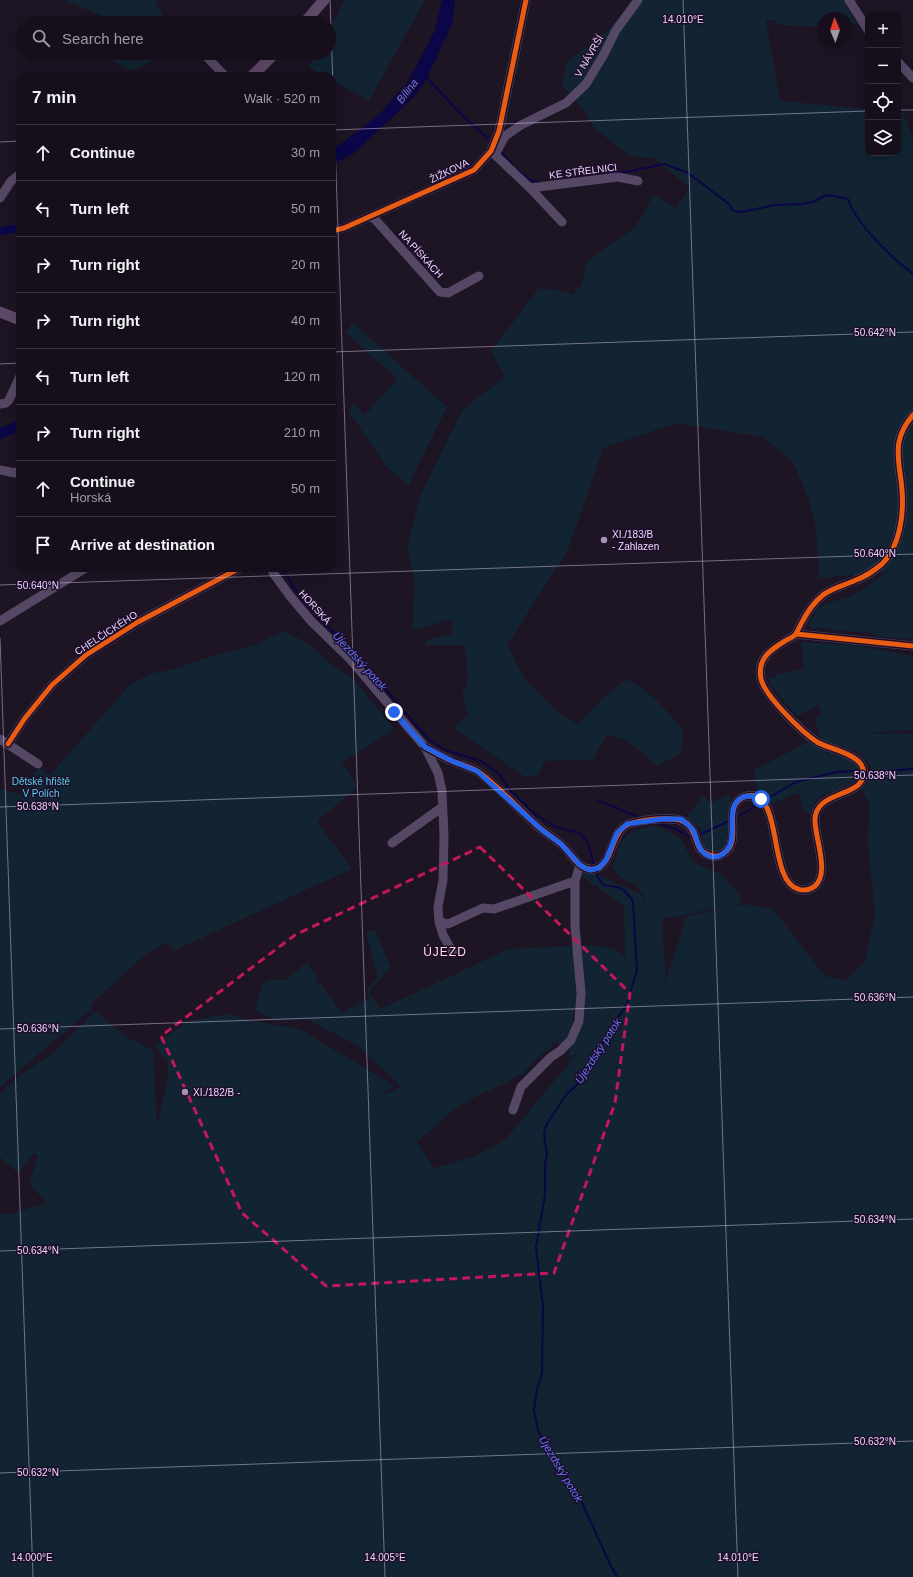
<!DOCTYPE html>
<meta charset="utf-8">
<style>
body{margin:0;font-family:Helvetica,sans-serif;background:#231d28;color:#f1f3f6}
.controls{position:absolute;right:12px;top:12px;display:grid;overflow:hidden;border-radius:8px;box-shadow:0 4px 16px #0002}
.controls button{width:36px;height:36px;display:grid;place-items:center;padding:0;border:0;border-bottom:1px solid #352f3a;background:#160f1b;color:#f1f3f6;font:20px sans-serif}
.compass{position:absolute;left:817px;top:12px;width:36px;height:36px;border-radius:50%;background:#160f1b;box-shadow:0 4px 16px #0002;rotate:358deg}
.stop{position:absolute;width:12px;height:12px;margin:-9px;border:3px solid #2563eb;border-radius:50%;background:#fff}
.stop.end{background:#2563eb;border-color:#fff;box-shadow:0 1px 4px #0008}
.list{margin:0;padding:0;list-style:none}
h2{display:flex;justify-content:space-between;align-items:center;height:52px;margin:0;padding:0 16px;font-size:17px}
h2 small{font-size:13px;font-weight:400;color:#9e9ca3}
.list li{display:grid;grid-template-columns:26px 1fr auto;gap:12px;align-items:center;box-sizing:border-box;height:56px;padding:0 16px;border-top:1px solid #352f3a}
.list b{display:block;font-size:15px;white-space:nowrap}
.list p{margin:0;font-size:13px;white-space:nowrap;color:#9e9ca3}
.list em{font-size:13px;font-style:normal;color:#9e9ca3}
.icon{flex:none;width:22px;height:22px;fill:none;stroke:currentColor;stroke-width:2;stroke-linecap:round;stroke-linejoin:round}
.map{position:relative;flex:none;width:913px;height:1577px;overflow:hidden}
.search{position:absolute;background:#160f1b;box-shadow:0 4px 16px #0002;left:16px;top:16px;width:320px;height:44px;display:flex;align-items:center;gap:10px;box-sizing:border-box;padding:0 14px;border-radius:22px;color:#9e9ca3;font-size:15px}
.panel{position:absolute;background:#160f1b;box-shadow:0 4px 16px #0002;left:16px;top:72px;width:320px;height:500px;border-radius:12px}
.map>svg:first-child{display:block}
.green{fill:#122432;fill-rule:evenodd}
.water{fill:#0b0647}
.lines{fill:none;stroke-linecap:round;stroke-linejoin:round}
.stream{stroke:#0b0647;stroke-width:2}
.minor{stroke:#554865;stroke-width:9}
.major{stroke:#5f4968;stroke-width:11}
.cycleway-casing{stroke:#1e0e2a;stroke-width:8}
.cycleway{stroke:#e95d12;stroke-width:5}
.route{stroke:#2563eb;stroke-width:5}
.marked{fill:none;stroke:#c2185b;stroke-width:3;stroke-dasharray:8 5;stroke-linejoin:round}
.ticks{fill:none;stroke:#ecd6ff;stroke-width:1;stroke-opacity:0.45}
.poi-dot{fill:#a492b2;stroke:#1e0e2a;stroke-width:1.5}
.labels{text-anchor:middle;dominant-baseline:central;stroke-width:3;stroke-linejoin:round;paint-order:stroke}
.street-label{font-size:10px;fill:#ecd6ff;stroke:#1e0e2a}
.poi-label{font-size:10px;fill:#ecd6ff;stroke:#1e0e2a;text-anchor:start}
.park-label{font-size:10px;fill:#56d2eb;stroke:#1e0e2a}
.water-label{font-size:11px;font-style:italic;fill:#6476ff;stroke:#1e0e2a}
.quarter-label{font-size:12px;letter-spacing:1px;fill:#ffd8e1;stroke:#1e0e2a}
.ticks-label{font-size:10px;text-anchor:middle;fill:#ecd6ff;stroke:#1e0e2a;stroke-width:3;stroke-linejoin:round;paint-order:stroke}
</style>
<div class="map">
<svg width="913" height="1577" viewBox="0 0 913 1577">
<rect width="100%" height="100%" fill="#1d1424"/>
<path class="green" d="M64,0H155L167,23H119Z
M345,0H425L369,101L332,80V76H324L308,67L316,53H329V29Z
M637,0H844L857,24L847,23V18H823V27L782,25L778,24L776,20H766L780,101L868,109V153H898V112H903L913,138V639L880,637L866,632L839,631L822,628L812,629L810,626C815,599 834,604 853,595C865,590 876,579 887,572L819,578L816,528L808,498L794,464L764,437L677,423L603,448L568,550L507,645L525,679L557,712L578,724L601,700L626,679C651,691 666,709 683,731L681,753L658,766L627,741L607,734L593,760L545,761L538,775L525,777L453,728L468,715L462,695L468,679L465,645H424L428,639L453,634L451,619L412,630L415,584L407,546L421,494L463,409L505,377L491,351L539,288L558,290L572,295L582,284L587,261L633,229L643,215L653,194L676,208L690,188L654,158L630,156L596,130L583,110L562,84L566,63L607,31Z
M100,53H168L139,68L129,70Z
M353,323L447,407L408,486L386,466L349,412L354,404L365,415L397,379L345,332Z
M284,631L309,644L332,665L352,678L395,729L342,762L358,787L317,821L352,869L277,903L174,951L168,942L146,954L90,1005L93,1008L0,1087V789L21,795L38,768L50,775L128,687L149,674L174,669L206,658L252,646Z
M801,642L859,646L913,656V730L864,733L910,734L913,732V1577H0V1213L8,1215L47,1203L29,1184L38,1156L33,1153L18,1173L0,1157V1095C11,1079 30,1069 46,1058C64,1044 79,1027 95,1011L128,1038L153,1050L157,1127L168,1077L167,1062L154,1045L189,1021L227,1014L252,1021L300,1029L395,1086L377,1097L401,1087L358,1046L307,1019L276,1021L255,1009L263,983L270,980H286L307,962L317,976L316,985L321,984L341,1013L369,999L367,989L378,978L366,933L375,929L391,968L369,991L380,1009L509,949L575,946L577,999L568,1045L553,1042L552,1046L535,1060L522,1075L516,1076L507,1083L480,1094L452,1111L418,1141L372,1099L416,1140L434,1168L473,1157L505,1140L585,1044L569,1060L571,1041L577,1029L580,945C595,946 614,945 625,957L624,906L580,875L592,873L639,893L647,902L636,884L622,879L612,868L622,841L630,833L649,826H658L681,839L691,858L697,864L722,874L740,896V902L735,906L745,904L773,909L825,976L846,981L865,961L875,913L868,847L869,802L861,790L867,784L871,769L867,760L858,752L821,739L815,720L821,713L818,705L798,716C787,704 774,693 768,678L775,677L777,674L804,669ZM710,909H718L687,916L665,983V964L662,926L663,918L677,917Z
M808,742C813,745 819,748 824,751C833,755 847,756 853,762C874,782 832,790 823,795C816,799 813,806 810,813L804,812L799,793L769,805L765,797L757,792L754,770Z
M703,795L711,803L727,795L732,799L727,842L723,849L715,852L703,847L701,830L687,817Z"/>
<path class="water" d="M442,0H455L452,24L426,80L413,98L354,153L332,165V148L341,144L380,114L409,80L435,30Z
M20,224V232L0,235V227Z
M20,418V431L0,439V428L8,425Z"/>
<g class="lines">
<path class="stream" d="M425,76L466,119L488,138
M500,151L512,164
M516,169L530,180L540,183
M607,174L626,172L664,164L688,173L729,204L733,211L742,212L775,205L802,204L813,202L824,196L829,195L848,199C856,224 892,258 913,274
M282,568L300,597L317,616L350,648L429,740L445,750L481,761L499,774L510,790L536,815L556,827L579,833L588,842L594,865
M872,772L913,769
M768,798L796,782L836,772L855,771
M598,800L638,817
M739,816L759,804
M660,824L678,830L689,837
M701,834L727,822
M596,871L597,876L603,885L617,887L624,890L633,901L637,970L626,1007L614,1022L597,1054L587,1065L582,1080L566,1095L548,1122L545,1128L544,1134L547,1155L545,1163V1195L536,1247L543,1306L542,1373L537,1389L534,1410L538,1431L579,1496L610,1564L617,1577"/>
<path class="minor" d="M849,0L868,30
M203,53L225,76
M898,62L913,78
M491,151L530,188L562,222
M495,155L505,136L521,125L566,103L586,84L603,56L616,30L638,0
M530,188L618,177L638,181
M0,198L11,181L20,174
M372,216L440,292L448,293L479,276
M332,231L344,228L474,170L491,151L499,131L526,0
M0,404L6,403L9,400L20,376
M0,470L15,473L20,470
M271,568L274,574L290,596L311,621L350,659L425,747L438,773L442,791L444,836L443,880L438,907L439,922L443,935L453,953
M0,621L86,568
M796,634L913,646
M0,739L38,764
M8,744L25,718L52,685L86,655L138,622L240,568
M425,747C434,752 443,757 452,761C461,765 472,767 480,773C499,787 516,806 533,822C542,831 553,837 562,845C572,854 579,872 594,869C613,865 610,836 625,826C635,820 660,818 672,819C681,819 688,822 692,830C698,839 696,850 707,854C714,857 718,857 724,853C739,843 729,821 734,807C736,802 741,797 747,796C784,789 767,880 798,889C804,891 810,890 815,886C830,873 815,838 815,821C814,788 869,799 863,769C860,754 829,749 817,742C802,732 765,696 761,679C757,659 770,650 785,641C788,639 792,638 795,635C796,634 800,626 801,624C806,614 813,603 823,595C832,588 845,585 856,580C864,577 875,570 882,564C900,547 904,514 902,490C901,474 896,457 899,442C901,432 907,422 913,415
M392,843L441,808
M439,922L448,924L483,908L494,909L575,881
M513,1110L521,1087L551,1057L560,1051L571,1040L579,1021L581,993L575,926V881L580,865"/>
<path class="major" d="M304,23L324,0
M252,76L275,53
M0,312L20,320"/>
<defs>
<path id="cycleway" d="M332,231L344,228L474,170L491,151L499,131L526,0
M796,634L913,646
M8,744L25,718L52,685L86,655L138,622L240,568
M425,747C434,752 443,757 452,761C461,765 472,767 480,773C499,787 516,806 533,822C542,831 553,837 562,845C572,854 579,872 594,869C613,865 610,836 625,826C635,820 660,818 672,819C681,819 688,822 692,830C698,839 696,850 707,854C714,857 718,857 724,853C739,843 729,821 734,807C736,802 741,797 747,796C784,789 767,880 798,889C804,891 810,890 815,886C830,873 815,838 815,821C814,788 869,799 863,769C860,754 829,749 817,742C802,732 765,696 761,679C757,659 770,650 785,641C788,639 792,638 795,635C796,634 800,626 801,624C806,614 813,603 823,595C832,588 845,585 856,580C864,577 875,570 882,564C900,547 904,514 902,490C901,474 896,457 899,442C901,432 907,422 913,415"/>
</defs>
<use href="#cycleway" class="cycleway-casing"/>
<use href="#cycleway" class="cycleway"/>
</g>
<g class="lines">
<path class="route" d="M394,712L425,747L452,761L477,771L542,830L561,844L580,865L585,868L590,870L599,868L606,860L617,833L627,824L662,819H681C686,823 692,827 694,832C698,842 699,856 714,857C717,857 722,855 725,852C741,838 722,806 743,797C750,795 755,796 761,799"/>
</g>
<path class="marked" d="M480,847L630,993L615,1103L554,1273L326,1286L242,1213L161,1036L295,935Z"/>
<path class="ticks" d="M330,0L385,1577M683,0L738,1577M898,110H913M332,130L868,111M0,142L20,141M332,352L913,332M0,364L20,363M0,585L913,554M0,638L33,1577M0,807L913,775M0,1029L913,997M0,1251L913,1219M0,1473L913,1441"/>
<g class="poi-dot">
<circle cx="604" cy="540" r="4"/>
<circle cx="185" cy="1092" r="4"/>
</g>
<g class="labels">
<g class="street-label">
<text transform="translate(589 56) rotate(-60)">V NÁVRŠÍ</text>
<text transform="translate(449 171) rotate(-26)">ŽIŽKOVA</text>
<text transform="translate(583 171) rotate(-7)">KE STŘELNICI</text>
<text transform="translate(421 254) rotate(48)">NA PÍSKÁCH</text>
<text transform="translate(315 607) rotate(48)">HORSKÁ</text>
<text transform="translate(106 633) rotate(-33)">CHELČICKÉHO</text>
</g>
<g class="poi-label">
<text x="612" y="534">XI./183/B<tspan x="612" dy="12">- Zahlazen</tspan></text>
<text x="193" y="1092">XI./182/B -</text>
</g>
<g class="park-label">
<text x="41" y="781">Dětské hřiště<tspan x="41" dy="12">V Polích</tspan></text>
</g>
<g class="water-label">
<text transform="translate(407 91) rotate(-52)">Bílina</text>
<text transform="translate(360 661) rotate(48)">Újezdský potok</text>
<text transform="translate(598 1051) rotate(-57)">Újezdský potok</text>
<text transform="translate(561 1469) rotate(59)">Újezdský potok</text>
</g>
<g class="quarter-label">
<text x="445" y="952">ÚJEZD</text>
</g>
</g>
<g class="ticks-label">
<text x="683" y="23">14.010°E</text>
<text x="875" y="336">50.642°N</text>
<text x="875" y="557">50.640°N</text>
<text x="38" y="589">50.640°N</text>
<text x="875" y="779">50.638°N</text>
<text x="38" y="810">50.638°N</text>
<text x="875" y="1001">50.636°N</text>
<text x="38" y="1032">50.636°N</text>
<text x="875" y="1223">50.634°N</text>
<text x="38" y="1254">50.634°N</text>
<text x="875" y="1445">50.632°N</text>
<text x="38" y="1476">50.632°N</text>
<text x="32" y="1561">14.000°E</text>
<text x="385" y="1561">14.005°E</text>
<text x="738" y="1561">14.010°E</text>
</g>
</svg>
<div class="controls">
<button>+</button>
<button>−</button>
<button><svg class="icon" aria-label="locate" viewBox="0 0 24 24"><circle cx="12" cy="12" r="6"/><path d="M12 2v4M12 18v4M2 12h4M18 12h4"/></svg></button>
<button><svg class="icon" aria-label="layers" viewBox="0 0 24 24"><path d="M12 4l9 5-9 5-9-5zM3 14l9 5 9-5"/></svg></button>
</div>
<svg class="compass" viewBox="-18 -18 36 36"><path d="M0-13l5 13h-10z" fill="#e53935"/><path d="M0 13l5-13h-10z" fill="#9e9ca3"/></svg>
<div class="stop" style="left:761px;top:799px"></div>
<div class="stop end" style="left:394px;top:712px"></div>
<div class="search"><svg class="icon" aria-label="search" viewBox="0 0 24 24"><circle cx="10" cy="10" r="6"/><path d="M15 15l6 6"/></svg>Search here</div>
<section class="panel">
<h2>7 min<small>Walk · 520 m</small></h2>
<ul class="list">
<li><svg class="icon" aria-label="ahead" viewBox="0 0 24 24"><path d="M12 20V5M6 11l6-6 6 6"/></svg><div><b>Continue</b></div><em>30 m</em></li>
<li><svg class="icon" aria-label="left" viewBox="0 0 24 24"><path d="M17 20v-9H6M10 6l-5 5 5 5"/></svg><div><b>Turn left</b></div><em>50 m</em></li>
<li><svg class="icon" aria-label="right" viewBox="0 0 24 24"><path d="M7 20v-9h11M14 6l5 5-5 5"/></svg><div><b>Turn right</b></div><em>20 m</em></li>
<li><svg class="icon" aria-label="right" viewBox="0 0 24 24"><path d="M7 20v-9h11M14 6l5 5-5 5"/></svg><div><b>Turn right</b></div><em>40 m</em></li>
<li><svg class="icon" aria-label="left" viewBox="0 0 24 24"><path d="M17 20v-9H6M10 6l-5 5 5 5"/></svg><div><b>Turn left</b></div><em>120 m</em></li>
<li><svg class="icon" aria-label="right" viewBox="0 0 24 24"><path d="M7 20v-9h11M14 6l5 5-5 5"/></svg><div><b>Turn right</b></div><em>210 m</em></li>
<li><svg class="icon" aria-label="ahead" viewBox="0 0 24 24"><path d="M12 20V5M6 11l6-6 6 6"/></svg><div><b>Continue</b><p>Horská</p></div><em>50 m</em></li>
<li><svg class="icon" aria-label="arrive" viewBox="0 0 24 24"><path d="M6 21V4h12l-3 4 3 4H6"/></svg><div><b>Arrive at destination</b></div></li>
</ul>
</section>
</div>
